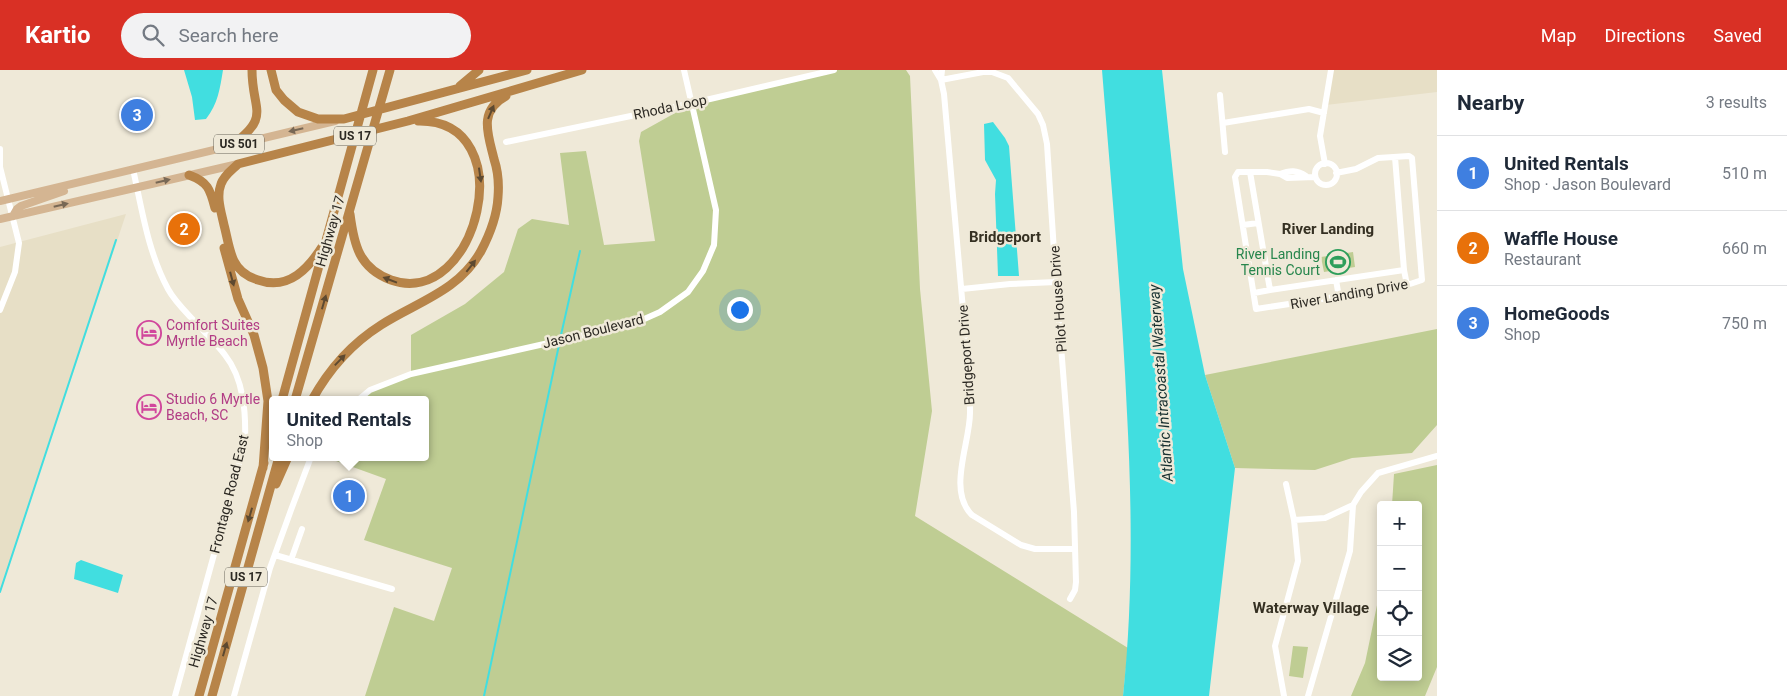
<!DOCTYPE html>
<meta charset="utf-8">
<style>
body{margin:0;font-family:Roboto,sans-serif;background:#f2f2f3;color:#1f2937}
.controls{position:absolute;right:15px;bottom:15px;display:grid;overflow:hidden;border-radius:5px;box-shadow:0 2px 12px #0003}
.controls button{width:45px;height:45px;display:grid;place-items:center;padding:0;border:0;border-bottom:1px solid #e0e1e3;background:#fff;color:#1f2937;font:25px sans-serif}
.you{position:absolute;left:739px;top:239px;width:18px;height:18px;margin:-12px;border:4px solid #fff;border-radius:50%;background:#1a73e8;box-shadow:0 0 0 8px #1a73e833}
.badge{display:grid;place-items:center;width:32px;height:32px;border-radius:50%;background:#d93025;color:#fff;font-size:16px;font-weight:700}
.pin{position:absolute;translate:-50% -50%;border:2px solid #fff;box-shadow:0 1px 5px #0006}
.popup{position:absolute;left:269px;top:326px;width:160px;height:65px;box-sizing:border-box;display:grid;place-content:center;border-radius:5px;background:#fff;filter:drop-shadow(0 1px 4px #0005);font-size:16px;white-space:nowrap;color:#747a83}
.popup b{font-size:19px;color:#1f2937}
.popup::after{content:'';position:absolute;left:50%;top:100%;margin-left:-10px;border:10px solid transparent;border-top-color:#fff}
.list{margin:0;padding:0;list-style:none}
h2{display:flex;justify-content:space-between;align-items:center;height:65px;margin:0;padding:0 20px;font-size:21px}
h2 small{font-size:16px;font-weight:400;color:#747a83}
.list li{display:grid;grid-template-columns:32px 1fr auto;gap:15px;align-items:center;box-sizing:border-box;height:75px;padding:0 20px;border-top:1px solid #e0e1e3}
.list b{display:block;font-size:19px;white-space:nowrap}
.list p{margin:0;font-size:16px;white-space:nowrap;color:#747a83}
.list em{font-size:16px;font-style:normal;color:#747a83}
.icon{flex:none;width:28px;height:28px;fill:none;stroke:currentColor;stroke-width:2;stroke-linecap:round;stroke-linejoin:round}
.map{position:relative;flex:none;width:1437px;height:626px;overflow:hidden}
header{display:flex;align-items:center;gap:30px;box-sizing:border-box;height:70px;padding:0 25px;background:#d93025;color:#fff}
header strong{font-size:24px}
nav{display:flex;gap:28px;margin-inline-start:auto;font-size:18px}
.search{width:350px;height:45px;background:#f2f2f3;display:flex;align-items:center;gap:12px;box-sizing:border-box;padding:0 18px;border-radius:28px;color:#747a83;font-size:19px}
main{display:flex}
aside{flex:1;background:#fff}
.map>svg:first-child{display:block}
.built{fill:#e7dfc6}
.green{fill:#bfcd93}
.water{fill:#41dee0}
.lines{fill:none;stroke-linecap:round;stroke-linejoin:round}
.stream{stroke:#41dee0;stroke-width:2}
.minor{stroke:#fff;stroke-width:6}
.major{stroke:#d4b592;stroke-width:8}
.highway{stroke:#b78449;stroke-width:9}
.oneway{fill:#5d4930}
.oneway2{fill:#786855}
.labels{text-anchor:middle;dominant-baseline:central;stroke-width:5;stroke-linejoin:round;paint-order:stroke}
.shield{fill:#efe9d8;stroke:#666359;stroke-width:1}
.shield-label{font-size:12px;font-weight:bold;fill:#2c2923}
.street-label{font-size:14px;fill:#2c2923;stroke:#efe9d8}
.leisure-label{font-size:14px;fill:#27864d;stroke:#efe9d8;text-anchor:end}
.hotel-label{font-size:14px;fill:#b23c85;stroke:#efe9d8;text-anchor:start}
.neighbourhood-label{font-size:15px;font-weight:bold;fill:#353022;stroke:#efe9d8}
.water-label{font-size:15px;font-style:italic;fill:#152e2e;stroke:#efe9d8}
</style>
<header>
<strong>Kartio</strong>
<div class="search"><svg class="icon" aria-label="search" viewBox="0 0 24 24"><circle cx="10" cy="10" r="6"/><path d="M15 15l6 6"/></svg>Search here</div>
<nav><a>Map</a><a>Directions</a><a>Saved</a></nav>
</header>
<main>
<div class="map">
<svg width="1437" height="626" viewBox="0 0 1437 626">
<rect width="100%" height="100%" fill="#efe9d8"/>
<path class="built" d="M1331,0H1437V22L1326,35Z
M126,144L35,417L0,523V177Z"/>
<path class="green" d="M834,0H906L910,6L920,219L932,341L915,446L1128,578L1123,626H365L394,537L434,551L452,498L364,470L386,409L325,387H425V330H358L370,320L411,304V265L465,234L504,202L518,159L532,149L569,155L560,83L586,81L604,175L655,171L639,71L641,62L693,33Z
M1353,182L1355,197L1324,202L1321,187Z
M1437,259V355L1412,383L1352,388L1315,400L1235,398L1205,305Z
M1437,395V597L1425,626H1351L1365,593L1381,516V607H1418V435H1392L1394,404Z
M1293,576L1308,577L1303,608L1289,606Z"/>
<path class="water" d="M184,0H223C220,18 218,34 206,49L195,50L192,27Z
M1102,0H1162L1183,199L1205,305L1235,398L1209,626H1123C1133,532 1132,437 1127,343C1122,228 1111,114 1102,0Z
M993,52L1005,68L1009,76L1019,206H998L995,124L996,110L985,90L984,54Z
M81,490L123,505L118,523L74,509L76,493Z"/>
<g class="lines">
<path class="stream" d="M561,265L580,181
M0,522L116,170
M484,626L559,275"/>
<path class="minor" d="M935,0L941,10
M942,0L941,10L944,24C950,100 958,175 964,251C966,282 970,312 970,343C970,373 947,421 972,445L1021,475L1035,479H1074
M941,10L983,2H992L1008,8L1038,44L1043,55L1047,74L1056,212L1074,442L1076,512L1075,520L1070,529
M1220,25L1225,82
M1223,53L1309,39L1324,43
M506,72L693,33L834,0
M0,79V98
M1315 104a11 11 0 1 1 22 0a11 11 0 1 1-22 0Z
M1325,94L1320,66L1331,0
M0,97L19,173L15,202L0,240
M133,99C142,140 148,182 168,219C175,232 187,243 197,254C206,264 217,274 225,285C244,309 246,343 245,372L175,626
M1250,102L1270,220L1404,200L1395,87
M1280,104C1290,100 1297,100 1306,106
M1315,107L1287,108L1280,104L1267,102H1238L1235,107L1256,239L1401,217L1422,210L1412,88L1409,86L1378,88L1356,99L1336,103
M1243,155L1258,153
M1404,200L1407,215
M1336,210L1339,227
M962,219L1010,214L1056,212
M1254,223L1270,220
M358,330L370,320L411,304L633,254L660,242L688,222L703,201L714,175L716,140L684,0
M1286,414L1294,450
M275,485L392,519
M291,490L302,459
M234,626L270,498L291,440L311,387
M1284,626L1275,576L1298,491L1294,450L1325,448L1353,435
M1308,626L1350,481L1353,435L1361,422L1378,403L1437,386"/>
<path class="major" d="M0,131L335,51
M13,146L17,139L21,136L64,121
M0,149L238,94"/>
<path class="highway" d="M271,0L276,20L284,30L298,42L318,49H344L527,0
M460,16L479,0
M231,76C272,46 252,41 252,0
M189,105C208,112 210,119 215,138
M350,144C354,175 359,198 391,210C477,241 525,49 418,51
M324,174C309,198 289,221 258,210C248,207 239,201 234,191C229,181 227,166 224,155C221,141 216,127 221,114C224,105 232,100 238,94L408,51L582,0
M224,178L238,229L254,265L263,298L268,331L263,398
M282,330L373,0
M295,330L390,0
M312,330C329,299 351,274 381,255C417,232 459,221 481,181C490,164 497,146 498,127C499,115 498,101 494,89C488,64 478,41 506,26
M276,414L288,387
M199,626L264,393
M212,626L279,387"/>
</g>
<defs><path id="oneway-solid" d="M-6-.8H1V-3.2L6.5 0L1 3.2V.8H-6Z" transform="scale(1.25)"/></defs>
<g class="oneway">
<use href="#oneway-solid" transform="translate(491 42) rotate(-67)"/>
<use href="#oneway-solid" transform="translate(480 105) rotate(82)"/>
<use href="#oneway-solid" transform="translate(471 196) rotate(-52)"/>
<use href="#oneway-solid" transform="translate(232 209) rotate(75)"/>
<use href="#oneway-solid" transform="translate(390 210) rotate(-159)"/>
<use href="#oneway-solid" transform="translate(324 232) rotate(-74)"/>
<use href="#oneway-solid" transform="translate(340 290) rotate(-46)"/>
<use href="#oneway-solid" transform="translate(250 445) rotate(106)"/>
<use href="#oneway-solid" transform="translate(225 579) rotate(-74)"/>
</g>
<g class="oneway2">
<use href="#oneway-solid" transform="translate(296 60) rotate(167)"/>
<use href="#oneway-solid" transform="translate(163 111) rotate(-13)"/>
<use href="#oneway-solid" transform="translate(61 135) rotate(-13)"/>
</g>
<defs>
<symbol id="stadium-ring" viewBox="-11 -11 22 22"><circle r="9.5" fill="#efe9d8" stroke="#2e9e5b" stroke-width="1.5"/><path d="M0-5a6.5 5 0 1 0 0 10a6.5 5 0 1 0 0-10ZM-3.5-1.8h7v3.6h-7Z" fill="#2e9e5b"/></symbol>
<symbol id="hotel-ring" viewBox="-11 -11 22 22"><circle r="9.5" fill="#efe9d8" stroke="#d1479c" stroke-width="1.5"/><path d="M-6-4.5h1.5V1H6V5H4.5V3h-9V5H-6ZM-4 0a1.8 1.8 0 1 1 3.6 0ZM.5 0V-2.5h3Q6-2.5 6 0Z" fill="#d1479c"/></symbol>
</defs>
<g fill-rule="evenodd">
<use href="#stadium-ring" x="1324" y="178" width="28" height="28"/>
<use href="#hotel-ring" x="135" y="249" width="28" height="28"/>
<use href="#hotel-ring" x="135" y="323" width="28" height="28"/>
</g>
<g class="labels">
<g class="shield">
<rect x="334" y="56.5" width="42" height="19" rx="4"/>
<rect x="214" y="64.5" width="50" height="19" rx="4"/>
<rect x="225" y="497.5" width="42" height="19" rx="4"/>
</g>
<g class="shield-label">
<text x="355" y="66">US 17</text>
<text x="239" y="74">US 501</text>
<text x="246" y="507">US 17</text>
</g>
<g class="street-label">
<text transform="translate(670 37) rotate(-12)">Rhoda Loop</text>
<text transform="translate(330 161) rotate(-74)">Highway 17</text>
<text transform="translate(1349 224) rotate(-10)">River Landing Drive</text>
<text transform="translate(1058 229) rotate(-94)">Pilot House Drive</text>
<text transform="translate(593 261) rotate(-14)">Jason Boulevard</text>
<text transform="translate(966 285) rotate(-94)">Bridgeport Drive</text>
<text transform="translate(229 424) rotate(-76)">Frontage Road East</text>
<text transform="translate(203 562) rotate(-74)">Highway 17</text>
</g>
<g class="leisure-label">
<text x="1320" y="184">River Landing<tspan x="1320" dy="16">Tennis Court</tspan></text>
</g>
<g class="hotel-label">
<text x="166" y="255">Comfort Suites<tspan x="166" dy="16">Myrtle Beach</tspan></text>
<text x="166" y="329">Studio 6 Myrtle<tspan x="166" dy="16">Beach, SC</tspan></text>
</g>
<g class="neighbourhood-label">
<text x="1328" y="159">River Landing</text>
<text x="1005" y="167">Bridgeport</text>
<text x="1311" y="538">Waterway Village</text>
</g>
<g class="water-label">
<text transform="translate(1161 313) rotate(-94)">Atlantic Intracoastal Waterway</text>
</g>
</g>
</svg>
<div class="controls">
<button>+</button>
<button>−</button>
<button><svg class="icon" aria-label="locate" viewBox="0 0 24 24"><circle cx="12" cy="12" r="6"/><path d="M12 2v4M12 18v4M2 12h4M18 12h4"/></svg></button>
<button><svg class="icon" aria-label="layers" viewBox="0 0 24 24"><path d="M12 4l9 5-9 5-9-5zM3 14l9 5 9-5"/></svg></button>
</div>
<div class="you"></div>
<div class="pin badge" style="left:349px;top:426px;background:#3f7fe0">1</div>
<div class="popup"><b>United Rentals</b>Shop</div>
<div class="pin badge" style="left:184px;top:159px;background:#e8710a">2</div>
<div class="pin badge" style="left:137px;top:45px;background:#3f7fe0">3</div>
</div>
<aside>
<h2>Nearby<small>3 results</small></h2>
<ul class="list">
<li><span class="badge" style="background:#3f7fe0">1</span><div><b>United Rentals</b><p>Shop · Jason Boulevard</p></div><em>510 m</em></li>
<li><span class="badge" style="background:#e8710a">2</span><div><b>Waffle House</b><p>Restaurant</p></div><em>660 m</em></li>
<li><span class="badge" style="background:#3f7fe0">3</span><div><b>HomeGoods</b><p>Shop</p></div><em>750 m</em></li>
</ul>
</aside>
</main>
